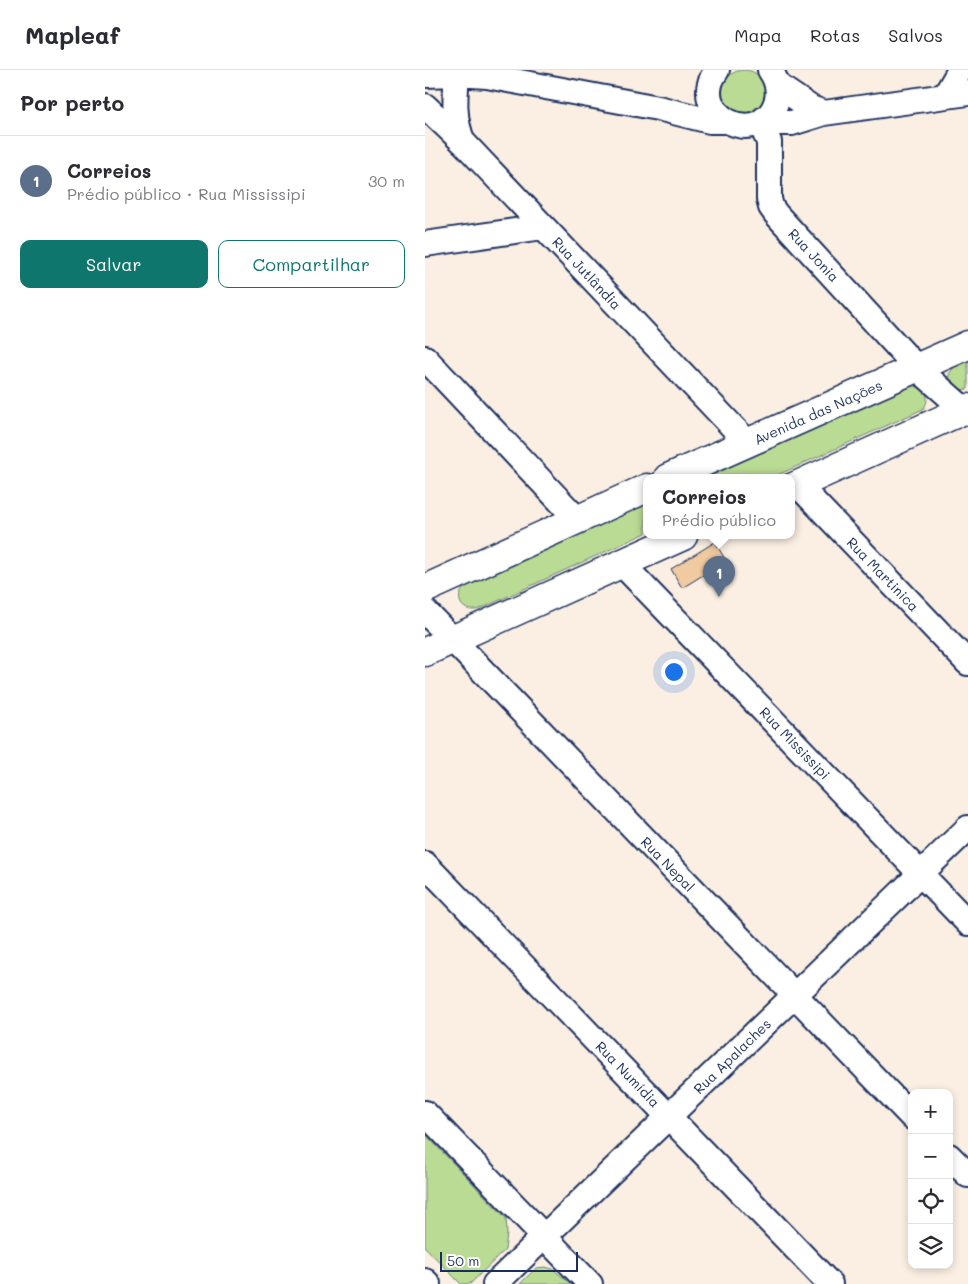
<!DOCTYPE html>
<html lang="pt">
<meta charset="utf-8">
<style>
body{margin:0;font-family:Mali,sans-serif;background:#f7f7f7;color:#2b2b33}
.controls{position:absolute;right:15px;bottom:15px;display:grid;overflow:hidden;border-radius:10px;box-shadow:0 2px 8px #0003}
.controls button{width:45px;height:45px;display:grid;place-items:center;padding:0;border:0;border-bottom:1px solid #e1e1e2;background:#fff;color:#2b2b33;font:25px sans-serif}
.scale{position:absolute;left:15px;bottom:12px;width:138px;box-sizing:border-box;padding-left:5px;border:2px solid #1b2f5e;border-top:0;font-size:14px;line-height:18px;white-space:nowrap;color:#1b2f5e;-webkit-text-stroke:4px #fff;paint-order:stroke}
.you{position:absolute;left:248px;top:601px;width:18px;height:18px;margin:-12px;border:4px solid #fff;border-radius:50%;background:#1a73e8;box-shadow:0 0 0 8px #1a73e833}
.badge{display:grid;place-items:center;width:32px;height:32px;border-radius:50%;background:#0f766e;color:#fff;font-size:16px;font-weight:700}
.pin{position:absolute;translate:-50% -41px;filter:drop-shadow(0 1px 2px #0008)}
.pin::after{content:'';position:absolute;top:26px;width:18px;height:15px;background:inherit;clip-path:polygon(0 0,100% 0,50% 100%)}
.popup{position:absolute;left:218px;top:404px;width:152px;height:65px;box-sizing:border-box;display:grid;place-content:center;border-radius:10px;background:#fff;filter:drop-shadow(0 1px 4px #0005);font-size:16px;white-space:nowrap;color:#7c7c81}
.popup b{font-size:19px;color:#2b2b33}
.popup::after{content:'';position:absolute;left:50%;top:100%;margin-left:-10px;border:10px solid transparent;border-top-color:#fff}
.list{margin:0;padding:0;list-style:none}
h2{display:flex;justify-content:space-between;align-items:center;height:65px;margin:0;padding:0 20px;font-size:21px}
h2 small{font-size:16px;font-weight:400;color:#7c7c81}
.list li{display:grid;grid-template-columns:32px 1fr auto;gap:15px;align-items:center;box-sizing:border-box;height:90px;padding:0 20px;border-top:1px solid #e1e1e2}
.list b{display:block;font-size:19px;white-space:nowrap}
.list p{margin:0;font-size:16px;white-space:nowrap;color:#7c7c81}
.list em{font-size:16px;font-style:normal;color:#7c7c81}
.actions{display:flex;gap:10px;padding:15px 20px}
.actions a{flex:1;padding:11px 0;border:1px solid #0f766e;border-radius:10px;text-align:center;font-size:18px;color:#0f766e}
.actions .main{background:#0f766e;color:#fff}
.icon{flex:none;width:28px;height:28px;fill:none;stroke:currentColor;stroke-width:2;stroke-linecap:round;stroke-linejoin:round}
.map{position:relative;flex:none;width:543px;height:1214px;overflow:hidden}
header{display:flex;align-items:center;gap:30px;box-sizing:border-box;height:70px;padding:0 25px;background:#fff;border-bottom:1px solid #e1e1e2}
header strong{font-size:24px}
nav{display:flex;gap:28px;margin-inline-start:auto;font-size:18px}
main{display:flex}
aside{flex:1;background:#fff}
.map>svg:first-child{display:block}
.green{fill:#badb94;stroke:#6a8579}
.building{fill:#f0caa0;stroke:#1b2f5e}
.lines{fill:none;stroke-linecap:round;stroke-linejoin:round}
.minor-casing{stroke:#1b2f5e;stroke-width:28}
.major-casing{stroke:#1b2f5e;stroke-width:31}
.minor{stroke:#fff;stroke-width:24}
.major{stroke:#fff;stroke-width:28}
.labels{text-anchor:middle;dominant-baseline:central;stroke-width:4;stroke-linejoin:round;paint-order:stroke}
.street-label{font-size:14px;fill:#1b2f5e;stroke:#fff}
</style>
<header>
<strong>Mapleaf</strong>
<nav><a>Mapa</a><a>Rotas</a><a>Salvos</a></nav>
</header>
<main>
<aside>
<h2>Por perto<small></small></h2>
<ul class="list">
<li><span class="badge" style="background:#5c6f8a">1</span><div><b>Correios</b><p>Prédio público · Rua Mississipi</p></div><em>30 m</em></li>
</ul>
<div class="actions"><a class="main">Salvar</a><a>Compartilhar</a></div>
</aside>
<div class="map">
<svg width="543" height="1214" viewBox="0 0 543 1214">
<rect width="100%" height="100%" fill="#faefe2"/>
<filter id="ink" filterUnits="userSpaceOnUse"><feTurbulence type="fractalNoise" baseFrequency=".02" numOctaves="2"/><feDisplacementMap in="SourceGraphic" scale="10" xChannelSelector="R" yChannelSelector="G"/><feConvolveMatrix kernelMatrix="1 2 1 2 8 2 1 2 1" color-interpolation-filters="sRGB"/></filter>
<g filter="url(#ink)">
<path class="green" d="M297 22a22 22 0 1 1 44 0a22 22 0 1 1-44 0Z
M543,290V319L533,320L526,314L524,304L529,297Z
M488,316C502,318 506,329 498,339L346,408H280Z
M221,434V463L55,539C36,545 26,525 44,514Z
M0,1064L81,1148L82,1163L80,1180L45,1214H36L0,1177Z
M120,1197L128,1199L146,1214H95L111,1198Z"/>
<path class="building" d="M290,472L301,491L257,518L246,499Z"/>
<g class="lines">
<defs>
<path id="minor" d="M292,0C260,43 333,82 351,33C355,21 352,10 345,0
M32,4C30,28 28,49 38,72
M0,5L32,4L62,6L233,38L285,51H300
M352,15L386,38L399,43
M520,26L535,0
M0,36L39,73L323,373
M339,49L356,53H367L399,43L543,23
M335,52L344,72V129L346,137L351,144L492,298L543,343
M0,174L118,157
M0,288L152,449
M373,415L543,593
M196,493L543,853
M0,541L487,1047
M0,794L405,1214
M0,1043L165,1214
M524,1086L543,1105
M0,1211L3,1214
M70,1214L543,758"/>
<path id="major" d="M243,408L543,275
M366,418L543,338
M0,519L222,418
M0,582L258,466"/>
</defs>
<use href="#minor" class="minor-casing"/>
<use href="#major" class="major-casing"/>
<use href="#minor" class="minor"/>
<use href="#major" class="major"/>
</g>
</g>
<g class="labels">
<g class="street-label">
<text transform="translate(389 185) rotate(47)">Rua Jonia</text>
<text transform="translate(162 203) rotate(47)">Rua Jutlândia</text>
<text transform="translate(393 342) rotate(-24)">Avenida das Nações</text>
<text transform="translate(458 504) rotate(46)">Rua Martinica</text>
<text transform="translate(370 673) rotate(46)">Rua Mississipi</text>
<text transform="translate(243 794) rotate(46)">Rua Nepal</text>
<text transform="translate(307 986) rotate(-44)">Rua Apalaches</text>
<text transform="translate(203 1004) rotate(46)">Rua Numídia</text>
</g>
</g>
</svg>
<div class="controls">
<button>+</button>
<button>−</button>
<button><svg class="icon" aria-label="locate" viewBox="0 0 24 24"><circle cx="12" cy="12" r="6"/><path d="M12 2v4M12 18v4M2 12h4M18 12h4"/></svg></button>
<button><svg class="icon" aria-label="layers" viewBox="0 0 24 24"><path d="M12 4l9 5-9 5-9-5zM3 14l9 5 9-5"/></svg></button>
</div>
<div class="scale">50 m</div>
<div class="you"></div>
<div class="pin badge" style="left:294px;top:527px;background:#5c6f8a">1</div>
<div class="popup"><b>Correios</b>Prédio público</div>
</div>
</main>
